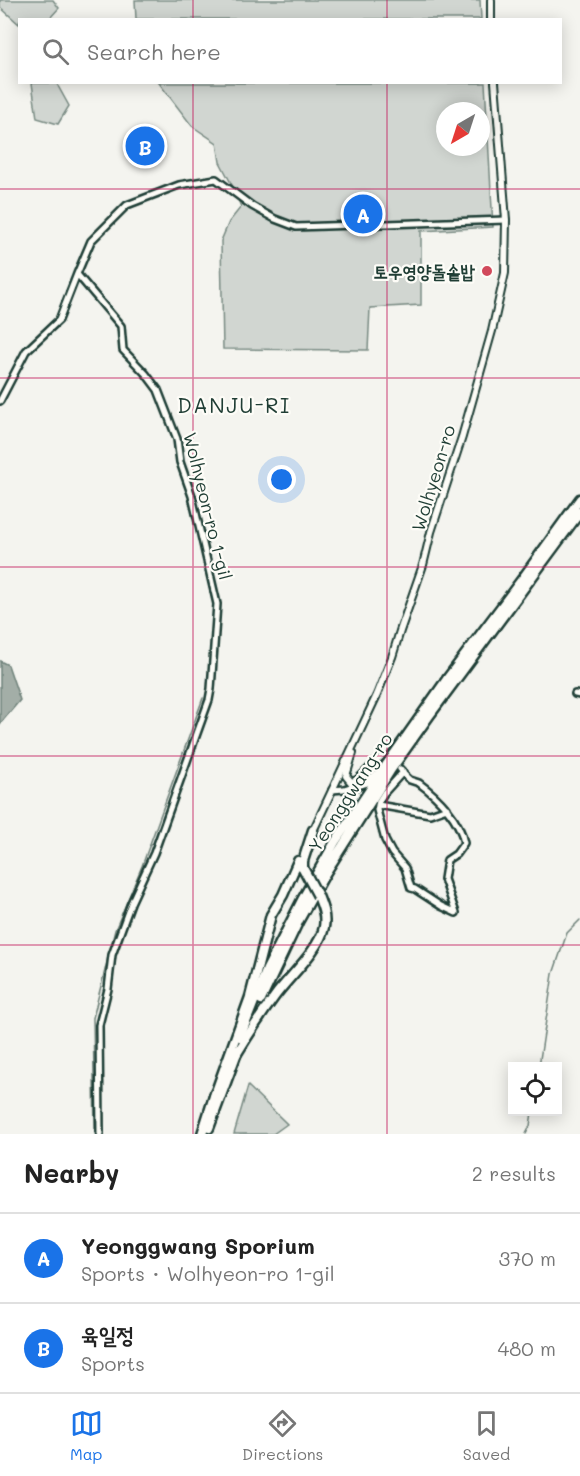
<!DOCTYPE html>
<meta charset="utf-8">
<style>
body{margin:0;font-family:Mali,"Poor Story",sans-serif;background:#f6f6f6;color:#222}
.controls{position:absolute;right:18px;bottom:18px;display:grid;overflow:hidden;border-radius:0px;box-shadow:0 3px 15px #0003}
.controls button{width:54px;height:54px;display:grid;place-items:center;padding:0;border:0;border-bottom:2px solid #e0e0e0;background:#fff;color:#222;font:30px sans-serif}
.compass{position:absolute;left:436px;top:102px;width:54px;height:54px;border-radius:50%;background:#fff;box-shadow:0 3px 15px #0003;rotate:219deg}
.you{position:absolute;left:282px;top:480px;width:21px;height:21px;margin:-15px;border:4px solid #fff;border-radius:50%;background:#1a73e8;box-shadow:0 0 0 9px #1a73e833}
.badge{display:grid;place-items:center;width:39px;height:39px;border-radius:50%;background:#1a73e8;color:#fff;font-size:20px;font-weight:700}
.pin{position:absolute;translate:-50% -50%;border:3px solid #fff;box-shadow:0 2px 6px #0006}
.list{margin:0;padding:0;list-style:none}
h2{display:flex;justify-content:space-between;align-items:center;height:78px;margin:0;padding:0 24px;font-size:26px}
h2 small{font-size:20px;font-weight:400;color:#767676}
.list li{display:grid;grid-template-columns:39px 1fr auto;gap:18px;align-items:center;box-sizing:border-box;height:90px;padding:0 24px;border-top:2px solid #e0e0e0}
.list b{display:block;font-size:22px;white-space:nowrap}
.list p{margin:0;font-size:20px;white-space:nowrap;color:#767676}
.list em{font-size:20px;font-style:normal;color:#767676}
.icon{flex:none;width:33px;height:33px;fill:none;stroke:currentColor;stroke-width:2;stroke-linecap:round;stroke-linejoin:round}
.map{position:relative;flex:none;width:580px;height:1134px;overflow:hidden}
.search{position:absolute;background:#fff;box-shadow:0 3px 15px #0003;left:18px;right:18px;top:18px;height:66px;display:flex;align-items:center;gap:15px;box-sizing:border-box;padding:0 21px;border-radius:0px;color:#767676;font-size:22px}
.sheet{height:258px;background:#fff}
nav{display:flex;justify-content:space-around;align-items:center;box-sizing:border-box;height:84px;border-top:2px solid #e0e0e0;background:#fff;font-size:16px;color:#767676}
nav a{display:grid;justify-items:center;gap:3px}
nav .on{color:#1a73e8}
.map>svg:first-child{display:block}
.green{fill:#d1d6d1;stroke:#788a82;stroke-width:1.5;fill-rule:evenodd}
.water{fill:#a3aea7;stroke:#6e8179;stroke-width:1.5}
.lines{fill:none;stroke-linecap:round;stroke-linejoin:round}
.stream{stroke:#6e8179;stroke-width:1.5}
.minor-casing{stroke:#1f3d34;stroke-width:10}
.tertiary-casing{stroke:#1f3d34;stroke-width:10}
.primary-casing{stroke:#1f3d34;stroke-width:13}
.trunk-casing{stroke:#1f3d34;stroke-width:13}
.minor{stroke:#fdfcf7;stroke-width:5}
.tertiary{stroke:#fdfcf7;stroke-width:6}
.primary{stroke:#fdfcf7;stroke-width:8}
.trunk{stroke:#fdfcf7;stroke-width:8}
.trunk-bridge-casing{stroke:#1f3d34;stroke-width:13;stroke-linecap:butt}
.trunk-bridge{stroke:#fdfcf7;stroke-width:8}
.grid{fill:none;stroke:#c2185b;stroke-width:1.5;stroke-opacity:0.55}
.poi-dot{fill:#d1495b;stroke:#fdfcf7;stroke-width:2}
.labels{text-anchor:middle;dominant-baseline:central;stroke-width:4.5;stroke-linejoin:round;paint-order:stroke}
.poi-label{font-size:18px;font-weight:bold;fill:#1f3d34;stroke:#fdfcf7;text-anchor:end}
.street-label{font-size:18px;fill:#1f3d34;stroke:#fdfcf7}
.quarter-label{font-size:21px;letter-spacing:1.5px;fill:#1f3d34;stroke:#fdfcf7}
</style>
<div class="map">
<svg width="580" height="1134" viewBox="0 0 580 1134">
<rect width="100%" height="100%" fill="#f4f4ef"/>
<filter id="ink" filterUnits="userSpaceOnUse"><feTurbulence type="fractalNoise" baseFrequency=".0167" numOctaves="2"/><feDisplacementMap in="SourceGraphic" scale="12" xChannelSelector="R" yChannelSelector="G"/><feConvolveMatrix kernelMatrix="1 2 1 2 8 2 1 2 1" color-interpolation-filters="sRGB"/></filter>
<g filter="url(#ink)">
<path class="green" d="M0,0H53L59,8L49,19L20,20L19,24L0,7Z
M135,0H480L481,19H136Z
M32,83H59L58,86L69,106L58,124L37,118Z
M159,83H485L493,227L421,231V305L370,308L368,350L223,349L221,241L229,222L241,207L232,185L220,162L217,143L192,126ZM445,111H481V147H445Z
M248,1086L287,1124L273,1134H234Z"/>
<path class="water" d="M0,661L8,665L20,700L0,724Z"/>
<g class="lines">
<path class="stream" d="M539,1066L553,974L567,933L580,920
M95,1134L93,1018L115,930L142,866L203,698
M526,1134L530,1126L532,1112"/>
<defs>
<path id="minor" d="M0,401L26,351L59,320L77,274
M575,694L580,695
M400,769C403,773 406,777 410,780C413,781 416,782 419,783C438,797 460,819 464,843L456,854L447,860L444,879L456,913L441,906L415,889L411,888L405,868L392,853L385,840L377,810L379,801L384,793L403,772
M332,790L344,789L353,786L359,778L381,757
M378,805L430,814L447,808
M100,1134L99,1025L108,989L112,955L131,903L154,853L209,700L211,689L217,604L192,496L180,462L177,439L158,390L146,374L123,350L121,326L77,274L91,241L127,205L179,185L216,179L252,206L275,219L296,227L506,220"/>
<path id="tertiary" d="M491,0V20
M353,753L346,776L351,782L357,780
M312,833L377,695L392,657L400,631L423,565L431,532L462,437L492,331L505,273L506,220L495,82"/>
<path id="primary" d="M261,1000L299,920L326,872L390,771L429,716L580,512
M240,1037L267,969L302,900L335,842L387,764L447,679L523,578L580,499
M209,1128L238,1050
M202,1134L215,1093"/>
<path id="trunk" d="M353,786L369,781L381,772
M303,868V861L313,830
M236,1055C248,1035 261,1015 275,996C289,977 320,949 324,927C326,916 322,906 318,896
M214,1097L250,997L271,915L283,895L298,861"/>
</defs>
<use href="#minor" class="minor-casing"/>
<use href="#tertiary" class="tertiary-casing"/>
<use href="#primary" class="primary-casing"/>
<use href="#trunk" class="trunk-casing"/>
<use href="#minor" class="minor"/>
<use href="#tertiary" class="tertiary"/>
<use href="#primary" class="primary"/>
<use href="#trunk" class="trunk"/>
<defs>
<path id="trunk-bridge" d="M303,868L318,896"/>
</defs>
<use href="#trunk-bridge" class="trunk-bridge-casing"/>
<use href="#trunk-bridge" class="trunk-bridge"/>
</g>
</g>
<path class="grid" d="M193,0V20M387,0V20M193,82V1134M387,82V1134M0,189H580M0,378H580M0,567H580M0,756H580M0,945H580"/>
<circle class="poi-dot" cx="487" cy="271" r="6"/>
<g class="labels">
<g class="poi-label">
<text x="475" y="271">토우영양돌솥밥</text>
</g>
<g class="street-label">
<text transform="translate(433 478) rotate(-73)">Wolhyeon-ro</text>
<text transform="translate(208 506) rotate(76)">Wolhyeon-ro 1-gil</text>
<text transform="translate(350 792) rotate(-57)">Yeonggwang-ro</text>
</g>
<g class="quarter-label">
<text x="234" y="404">DANJU-RI</text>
</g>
</g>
</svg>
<div class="controls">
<button><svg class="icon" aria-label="locate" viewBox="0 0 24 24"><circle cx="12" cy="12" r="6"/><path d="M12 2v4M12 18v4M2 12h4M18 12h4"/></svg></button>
</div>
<svg class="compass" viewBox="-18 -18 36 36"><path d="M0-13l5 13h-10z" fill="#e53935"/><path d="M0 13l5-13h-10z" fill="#767676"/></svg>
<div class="you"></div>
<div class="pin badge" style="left:363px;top:214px">A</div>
<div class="pin badge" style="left:145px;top:146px">B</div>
<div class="search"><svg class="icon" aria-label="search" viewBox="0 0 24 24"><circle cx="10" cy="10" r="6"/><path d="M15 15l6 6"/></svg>Search here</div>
</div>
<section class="sheet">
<h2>Nearby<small>2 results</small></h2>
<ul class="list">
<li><span class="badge">A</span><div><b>Yeonggwang Sporium</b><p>Sports · Wolhyeon-ro 1-gil</p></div><em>370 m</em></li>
<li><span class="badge">B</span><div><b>육일정</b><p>Sports</p></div><em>480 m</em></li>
</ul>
</section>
<nav>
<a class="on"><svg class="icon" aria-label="map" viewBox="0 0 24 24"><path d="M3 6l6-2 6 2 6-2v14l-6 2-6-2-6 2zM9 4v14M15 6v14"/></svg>Map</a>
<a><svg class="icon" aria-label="directions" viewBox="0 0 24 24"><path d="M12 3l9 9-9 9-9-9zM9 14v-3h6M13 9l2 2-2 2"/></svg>Directions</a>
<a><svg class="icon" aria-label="saved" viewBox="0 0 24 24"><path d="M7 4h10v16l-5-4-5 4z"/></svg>Saved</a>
</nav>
